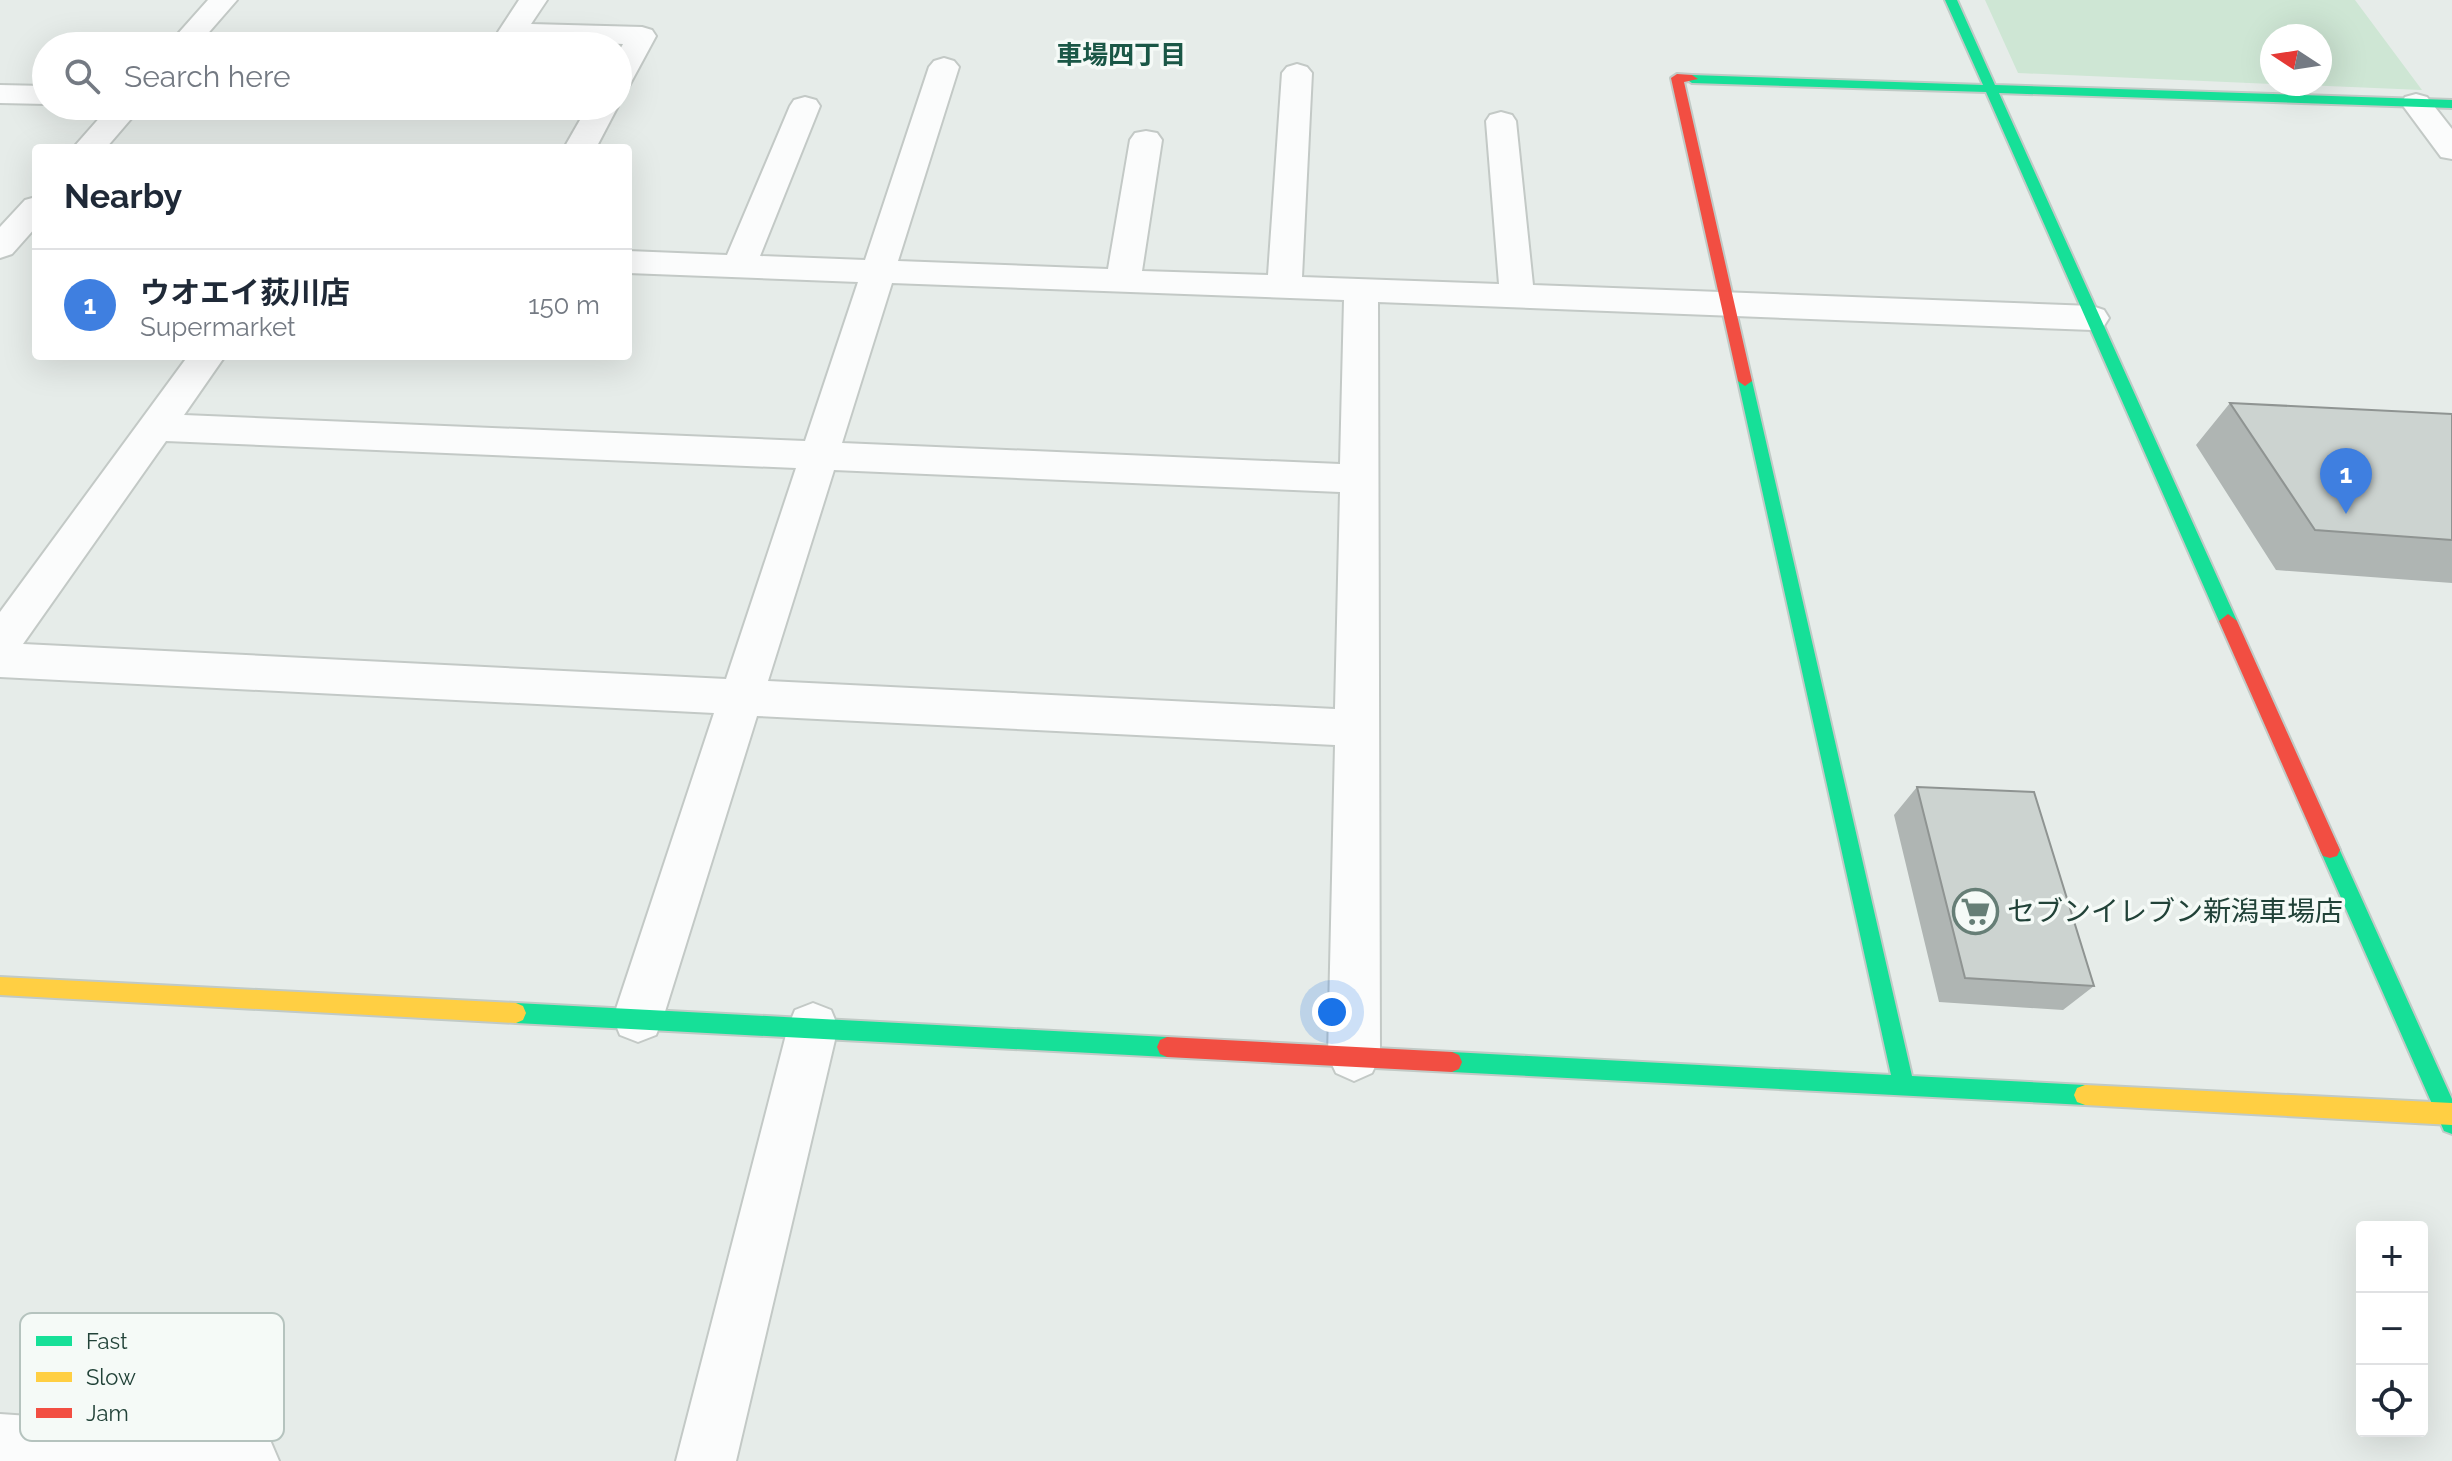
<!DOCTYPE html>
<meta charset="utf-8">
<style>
body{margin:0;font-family:Raleway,"Noto Sans JP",sans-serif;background:#f2f2f3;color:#1f2937}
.controls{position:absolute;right:24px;bottom:24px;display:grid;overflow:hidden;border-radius:8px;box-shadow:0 8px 32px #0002}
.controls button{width:72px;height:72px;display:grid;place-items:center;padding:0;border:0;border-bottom:2px solid #e0e1e3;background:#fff;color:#1f2937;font:40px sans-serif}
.compass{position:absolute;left:2260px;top:24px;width:72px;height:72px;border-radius:50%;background:#fff;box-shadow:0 8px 32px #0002;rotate:282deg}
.you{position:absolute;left:1332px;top:1012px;width:28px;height:28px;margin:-20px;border:6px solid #fff;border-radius:50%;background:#1a73e8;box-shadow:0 0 0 12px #1a73e833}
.badge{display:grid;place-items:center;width:52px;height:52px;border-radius:50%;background:#667e76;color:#fff;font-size:26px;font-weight:700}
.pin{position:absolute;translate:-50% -66px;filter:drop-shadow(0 2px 4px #0008)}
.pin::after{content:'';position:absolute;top:42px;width:28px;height:24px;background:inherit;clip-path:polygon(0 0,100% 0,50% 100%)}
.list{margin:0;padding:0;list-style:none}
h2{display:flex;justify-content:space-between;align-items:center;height:104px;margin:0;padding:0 32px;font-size:34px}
h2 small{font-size:26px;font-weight:400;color:#747a83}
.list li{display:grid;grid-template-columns:52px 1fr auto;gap:24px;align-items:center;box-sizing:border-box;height:112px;padding:0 32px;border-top:2px solid #e0e1e3}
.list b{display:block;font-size:30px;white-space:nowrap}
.list p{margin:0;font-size:26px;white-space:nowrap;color:#747a83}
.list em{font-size:26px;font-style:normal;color:#747a83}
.icon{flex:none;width:44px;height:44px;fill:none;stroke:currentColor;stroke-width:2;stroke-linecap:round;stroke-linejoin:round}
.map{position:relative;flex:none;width:2452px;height:1461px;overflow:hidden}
.search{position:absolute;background:#fff;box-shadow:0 8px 32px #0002;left:32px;top:32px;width:600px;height:88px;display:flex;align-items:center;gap:20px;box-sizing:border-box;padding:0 28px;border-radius:44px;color:#747a83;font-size:30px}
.panel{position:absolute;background:#fff;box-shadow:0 8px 32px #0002;left:32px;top:144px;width:600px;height:216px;border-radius:8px}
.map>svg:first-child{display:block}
.green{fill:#cee6d4}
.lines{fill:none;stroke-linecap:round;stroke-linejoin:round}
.street-casing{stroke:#c3c9c6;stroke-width:4}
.fast-casing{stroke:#c1cac6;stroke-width:4}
.slow-casing{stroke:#c1cac6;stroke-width:4}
.jam-casing{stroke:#c1cac6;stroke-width:4}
.street{fill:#fbfcfc;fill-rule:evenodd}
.fast{fill:#16e098;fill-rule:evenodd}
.slow{fill:#ffcf43;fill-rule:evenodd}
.jam{fill:#f24e42;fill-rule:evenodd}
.wall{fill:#afb5b3}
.building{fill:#ccd3d0;stroke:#8f9492;stroke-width:2}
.labels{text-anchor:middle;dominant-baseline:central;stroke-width:7;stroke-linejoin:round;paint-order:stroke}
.far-neighbourhood-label{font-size:26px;font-weight:bold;fill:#1a5746;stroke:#f5faf7}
.poi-label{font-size:28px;fill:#214238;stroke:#f5faf7;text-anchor:start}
.key{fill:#f5faf7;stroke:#b5c3be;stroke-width:2}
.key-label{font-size:22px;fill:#214238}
</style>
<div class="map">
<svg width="2452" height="1461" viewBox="0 0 2452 1461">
<rect width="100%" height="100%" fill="#e6ece9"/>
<path class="green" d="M1985,0H2355L2422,90L2282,84H2320V36H2272V84L2018,73Z"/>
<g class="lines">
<defs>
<path id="street" d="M208,0H237L197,46H167Z
M519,0H547L531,24L642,27L652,30L656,36L629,86L618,89V53L623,44L502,38L498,32Z
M944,58L954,61L959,67L898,261L1108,269L1130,140L1135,133L1146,131L1157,133L1162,140L1142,271L1268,275L1282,73L1287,67L1297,64L1307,67L1312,73L1302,277L1499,284L1486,121L1490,115L1501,112L1512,115L1516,121L1533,285L2092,306L2104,310L2109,318L2104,326L2092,330L1378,302L1380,1056L1372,1073L1354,1081L1336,1073L1328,1056L1335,745L757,716L663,1018L656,1035L638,1042L620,1035L613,1018L714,713L0,677V612L188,356H225L184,415L805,441L858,282L628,273V251L727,255L790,106L794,100L805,97L816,100L820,106L760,256L865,260L929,67L934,61ZM892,283L1344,300L1340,464L842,443ZM166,441L796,468L726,679L23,644ZM834,470L1340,492L1335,709L768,681Z
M0,85L46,86V104L0,103Z
M2416,94L2427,97L2452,129V159L2441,157L2401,103L2405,97Z
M110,106H142L106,148H73Z
M588,106H618L596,148H564Z
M36,197V227L12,254L0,258V227L25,200Z
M813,1003L831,1010L838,1027L736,1461H676L788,1027L795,1010Z
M0,1414L249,1431L270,1440L279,1461H0Z"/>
<path id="fast" d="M1945,0H1957L1995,85L2452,100V108L1999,93L2237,621L2234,626L2228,628L2219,621L1986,92L1692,83L1686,79L1692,75L1983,85Z
M1745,376L1752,381L1912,1076L2085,1085L2093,1088L2096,1095L2093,1102L2085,1105L1452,1072L1445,1069L1442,1062L1445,1055L1452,1052L1891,1075L1738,381Z
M2330,842L2337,844L2452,1099V1134L2444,1131L2320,850L2323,844Z
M516,1003L1167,1037L1174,1040L1177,1047L1174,1054L1167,1057L516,1023L509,1020L506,1013L509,1006Z"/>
<path id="slow" d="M0,977L516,1003L523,1006L526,1013L523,1020L516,1023L0,995Z
M2085,1085L2452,1103V1125L2085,1105L2077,1102L2074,1095L2077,1088Z"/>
<path id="jam" d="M1677,74L1692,75L1698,79L1684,82L1752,381L1745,386L1738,381L1671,78Z
M2228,614L2237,621L2340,850L2337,856L2330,858L2323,856L2320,850L2219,621Z
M1167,1037L1452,1052L1459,1055L1462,1062L1459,1069L1452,1072L1167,1057L1160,1054L1157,1047L1160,1040Z"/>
</defs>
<use href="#street" class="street-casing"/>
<use href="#fast" class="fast-casing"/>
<use href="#slow" class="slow-casing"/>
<use href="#jam" class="jam-casing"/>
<use href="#street" class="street"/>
<use href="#fast" class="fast"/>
<use href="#slow" class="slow"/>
<use href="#jam" class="jam"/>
</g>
<path class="wall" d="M2230,403L2452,414V583L2276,570L2196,445Z
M1917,787L2094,986L2063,1010L1939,1002L1894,815Z"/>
<path class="building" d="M2230,403L2452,414V540L2315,530Z
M1917,787L2034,792L2094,986L1965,978Z"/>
<defs>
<symbol id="supermarket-ring" viewBox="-11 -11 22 22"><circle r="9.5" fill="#f5faf7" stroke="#667e76" stroke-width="1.5"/><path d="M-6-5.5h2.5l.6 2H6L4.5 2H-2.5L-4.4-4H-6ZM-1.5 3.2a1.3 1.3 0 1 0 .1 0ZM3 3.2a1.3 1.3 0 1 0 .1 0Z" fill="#667e76"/></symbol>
</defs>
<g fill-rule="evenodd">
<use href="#supermarket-ring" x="1950" y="886" width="51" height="51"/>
</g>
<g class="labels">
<g class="far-neighbourhood-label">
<text x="1121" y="55">車場四丁目</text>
</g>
<g class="poi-label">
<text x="2007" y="911">セブンイレブン新潟車場店</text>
</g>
</g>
<rect x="20" y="1313" width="264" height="128" rx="12" class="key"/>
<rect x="36" y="1336" width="36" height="10" fill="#16e098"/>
<rect x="36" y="1372" width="36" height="10" fill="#ffcf43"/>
<rect x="36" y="1408" width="36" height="10" fill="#f24e42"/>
<g class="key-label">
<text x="86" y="1349">Fast</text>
<text x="86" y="1385">Slow</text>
<text x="86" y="1421">Jam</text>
</g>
</svg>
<div class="controls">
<button>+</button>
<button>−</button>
<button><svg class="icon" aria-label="locate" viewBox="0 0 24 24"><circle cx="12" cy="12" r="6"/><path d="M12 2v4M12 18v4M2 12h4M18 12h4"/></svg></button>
</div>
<svg class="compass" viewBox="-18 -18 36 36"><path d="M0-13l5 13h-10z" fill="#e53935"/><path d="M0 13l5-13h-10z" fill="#747a83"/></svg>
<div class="you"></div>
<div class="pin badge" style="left:2346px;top:514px;background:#3f7fe0">1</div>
<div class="search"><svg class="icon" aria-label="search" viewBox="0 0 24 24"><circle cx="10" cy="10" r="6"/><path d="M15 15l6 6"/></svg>Search here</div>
<section class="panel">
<h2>Nearby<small></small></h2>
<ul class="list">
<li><span class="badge" style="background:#3f7fe0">1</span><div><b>ウオエイ荻川店</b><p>Supermarket</p></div><em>150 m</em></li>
</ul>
</section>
</div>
